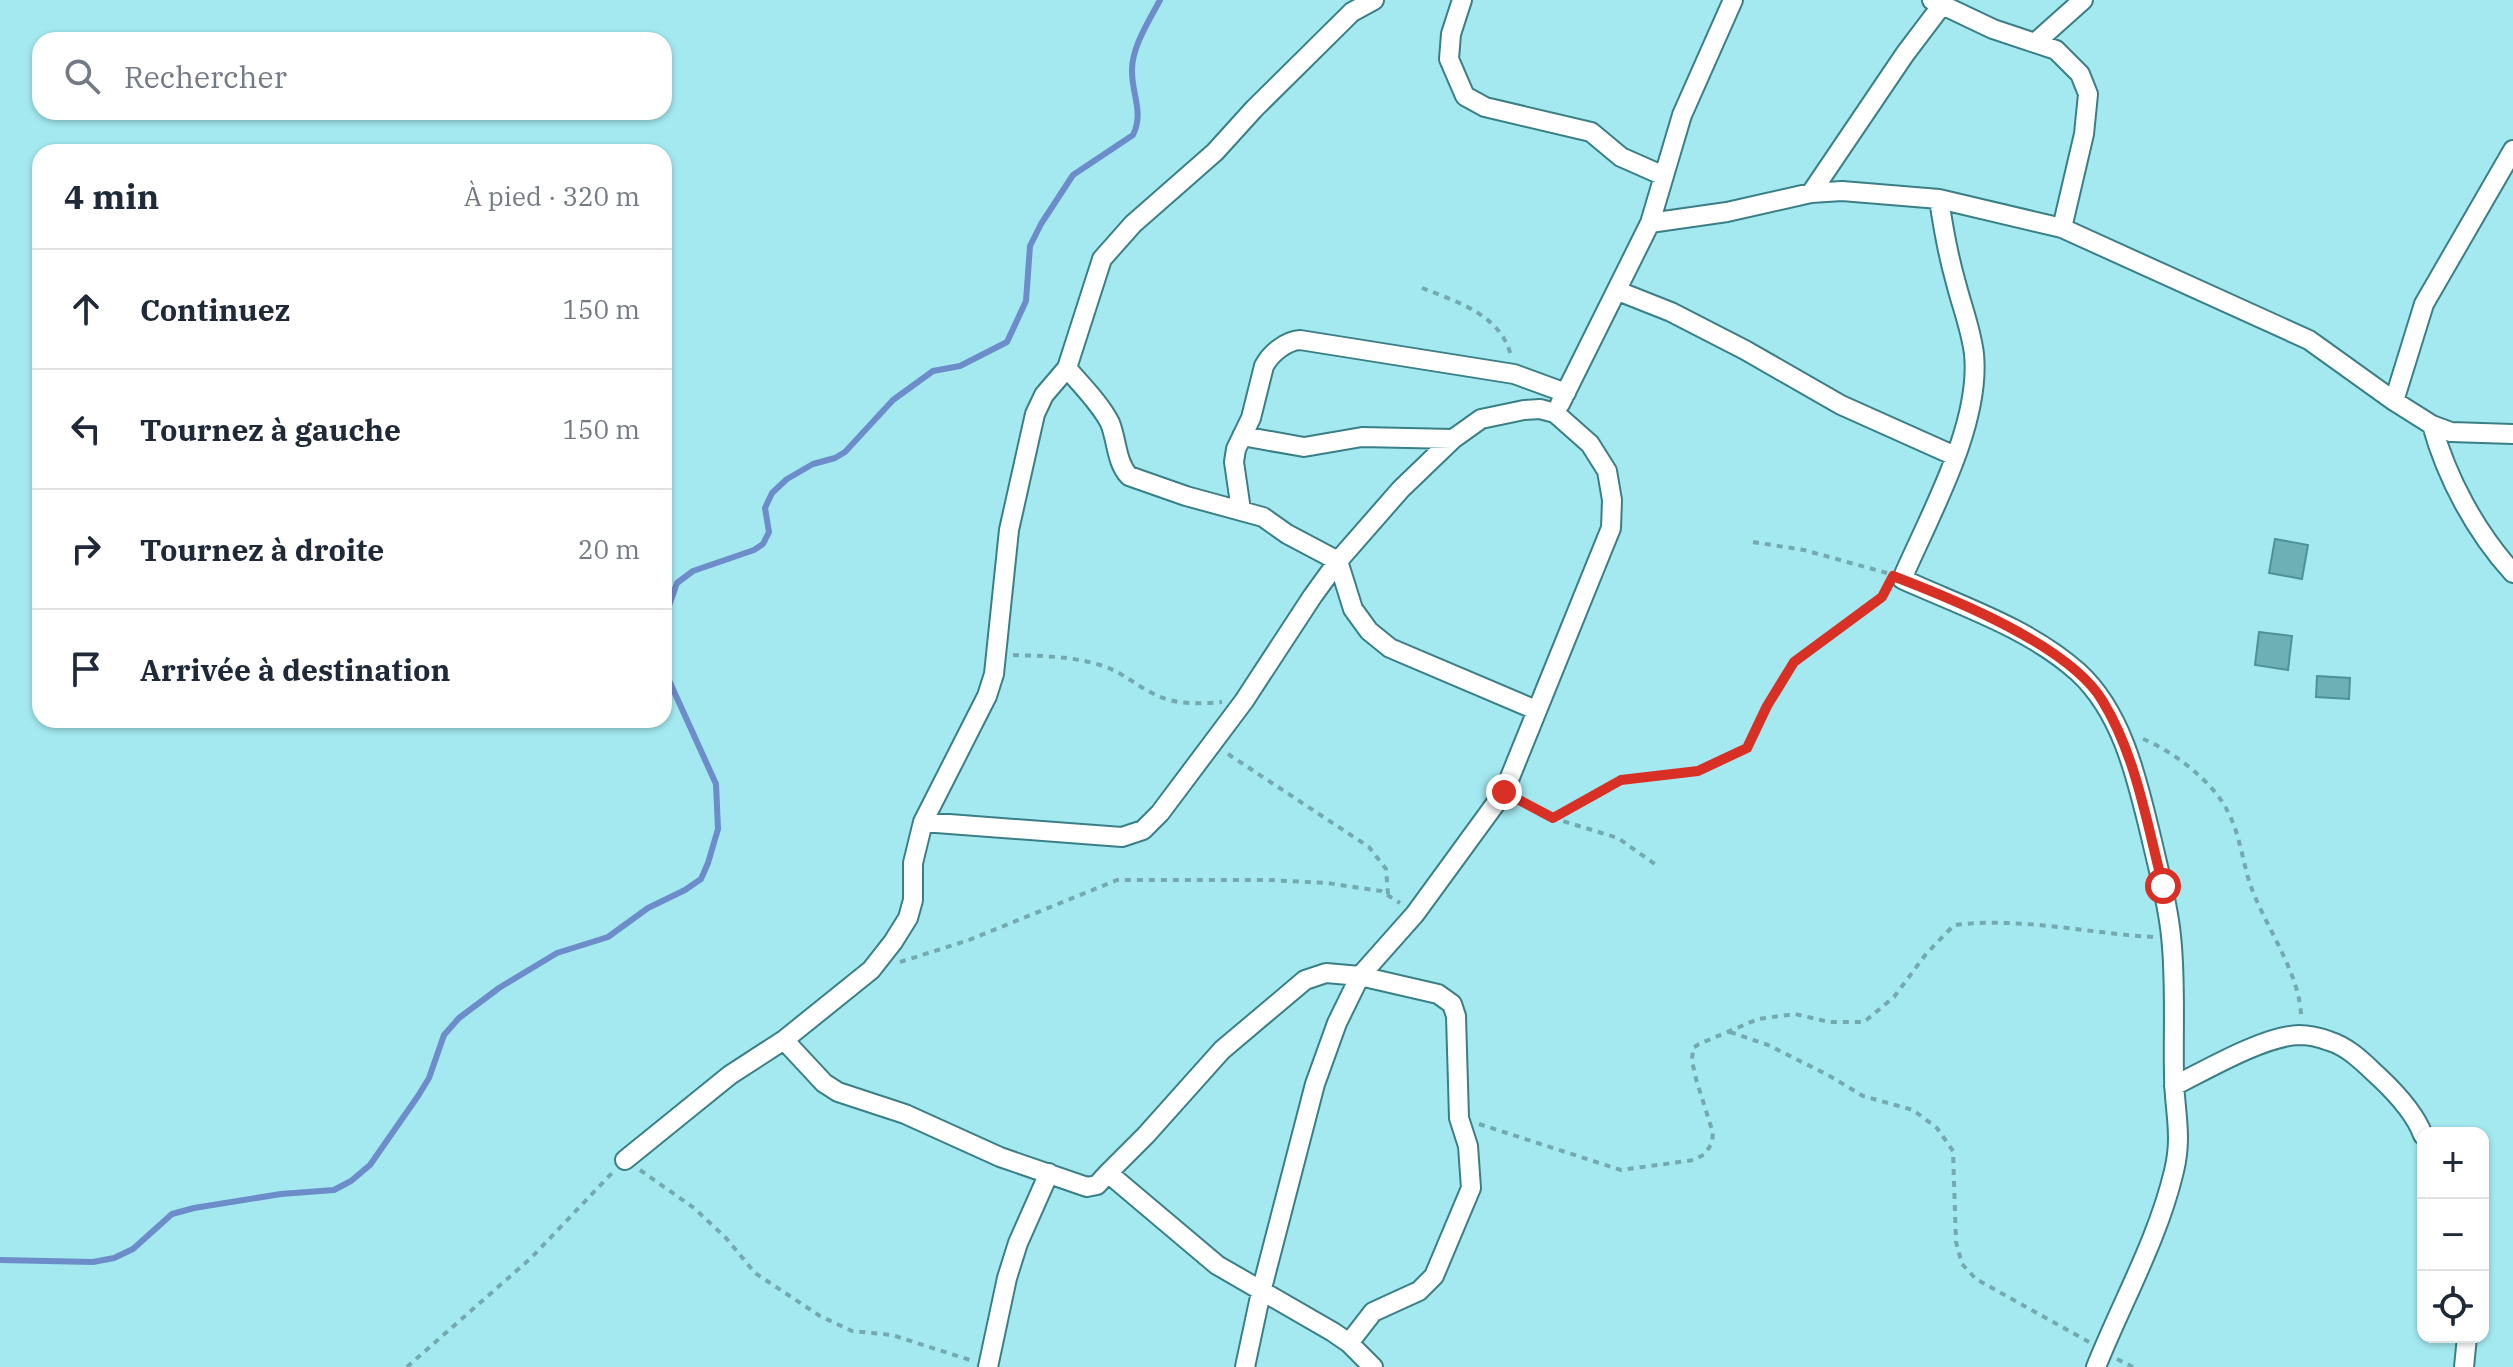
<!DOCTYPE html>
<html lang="fr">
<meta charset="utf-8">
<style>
body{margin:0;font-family:"IBM Plex Serif",serif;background:#f6f6f7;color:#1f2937}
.controls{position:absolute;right:24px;bottom:24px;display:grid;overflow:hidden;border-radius:16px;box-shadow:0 2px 6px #0004}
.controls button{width:72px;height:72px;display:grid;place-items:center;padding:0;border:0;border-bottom:2px solid #e0e1e3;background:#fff;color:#1f2937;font:40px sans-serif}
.stop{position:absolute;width:24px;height:24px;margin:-18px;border:6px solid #d93025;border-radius:50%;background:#fff}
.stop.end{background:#d93025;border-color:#fff;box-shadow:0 2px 8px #0008}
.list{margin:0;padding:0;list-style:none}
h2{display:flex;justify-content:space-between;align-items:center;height:104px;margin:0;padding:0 32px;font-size:34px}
h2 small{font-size:26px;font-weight:400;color:#747a83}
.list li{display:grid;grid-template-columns:52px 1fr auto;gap:24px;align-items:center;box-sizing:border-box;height:120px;padding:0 32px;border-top:2px solid #e0e1e3}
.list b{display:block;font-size:30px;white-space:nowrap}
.list em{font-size:26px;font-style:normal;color:#747a83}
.icon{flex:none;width:44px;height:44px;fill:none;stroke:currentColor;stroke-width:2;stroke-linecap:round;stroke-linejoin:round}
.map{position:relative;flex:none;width:2513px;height:1367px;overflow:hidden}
.search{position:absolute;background:#fff;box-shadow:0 2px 6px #0004;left:32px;top:32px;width:640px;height:88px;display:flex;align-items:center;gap:20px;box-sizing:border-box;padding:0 28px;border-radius:24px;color:#747a83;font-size:30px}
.panel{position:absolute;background:#fff;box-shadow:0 2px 6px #0004;left:32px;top:144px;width:640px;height:584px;border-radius:24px}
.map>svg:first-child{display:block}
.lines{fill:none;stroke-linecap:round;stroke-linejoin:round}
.stream{stroke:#6c8cca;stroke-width:6}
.building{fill:#6db1b7;stroke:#4e9298;stroke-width:2}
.street-casing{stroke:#3a7f85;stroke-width:22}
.path{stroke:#72aaaf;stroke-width:4;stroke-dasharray:6 6;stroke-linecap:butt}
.street{stroke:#fff;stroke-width:18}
.route{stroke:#d93025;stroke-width:10}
</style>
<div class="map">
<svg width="2513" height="1367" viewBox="0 0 2513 1367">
<rect width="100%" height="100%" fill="#a4e9f0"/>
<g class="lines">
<path class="stream" d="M664,620L677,583L693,571L754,550L763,544L769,532L765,508L772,493L787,479L813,464L835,458L845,452L893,400L933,371L960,366L1007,342L1026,301L1030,246L1041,224L1073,175L1133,135C1144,113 1132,94 1132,72C1131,48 1149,21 1160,0
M0,1260L93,1262L114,1258L133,1249L172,1214L194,1208L281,1194L334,1190L351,1181L370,1165L418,1096L429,1078L444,1035L459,1018L499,988L557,953L608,937L648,908L685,890L701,879L708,863L718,829L716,784L667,676L664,661"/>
</g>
<path class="building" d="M2275,539L2308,545L2302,579L2269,573Z
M2259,632L2292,636L2288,670L2255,665Z
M2317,676L2350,678L2349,699L2316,697Z"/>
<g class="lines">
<defs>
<path id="street" d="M1462,0L1451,34L1449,59L1465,96L1485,107L1591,132L1621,157L1664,176
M1932,0L1993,29L2056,50L2080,74L2088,94L2084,134L2062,228
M2036,42L2083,0
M1811,193L1905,54L1942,5
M1939,199C1943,227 1948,255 1956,283C1962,307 1971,329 1974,354C1981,425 1930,514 1902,579C1961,606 2029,628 2078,672C2124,714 2138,784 2152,841C2159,872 2168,904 2171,936C2176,981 2173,1029 2174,1075C2174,1110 2183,1134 2174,1171C2158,1239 2122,1302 2096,1367
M1650,223L1727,212L1811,193L1842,191L1939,199L2062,228L2309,340L2394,401L2432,425L2451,432L2513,434
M1618,291L1671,312L1745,350L1841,405L1955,456
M1067,368C1081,385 1100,403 1110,423C1117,440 1116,462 1129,476L1186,496L1263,517L1287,534L1338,561L1353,609L1369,631L1390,648L1536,710
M2394,401L2424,304L2513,150
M1560,404L1650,223L1682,115L1733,0
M2432,425C2447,479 2476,532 2513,573
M1242,436L1304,447L1362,437L1453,439
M1241,510L1234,462L1236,449L1251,418L1264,366C1271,353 1286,341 1300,340L1514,374L1566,393
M923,822L1122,837L1143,830L1160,813L1244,701L1312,597L1338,561L1401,489L1453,439L1481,419L1524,410L1540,409L1555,413L1590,444L1607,471L1612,500L1611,528L1504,792L1415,914L1360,976L1337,1023L1315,1084L1261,1292L1245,1367
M784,1040L824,1083L838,1092L905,1114L1000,1157L1087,1187L1097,1185L1108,1173L1217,1265L1333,1332L1349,1343L1373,1367
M2174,1086C2206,1070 2264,1036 2299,1035C2308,1035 2321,1038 2329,1041C2349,1047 2364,1063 2379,1077C2396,1093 2415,1113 2423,1135
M625,1160L730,1075L784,1040L871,970L893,942L908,918L913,900V863L923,822L987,696L994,674L1009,530L1035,414L1044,395L1067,368L1102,259L1133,224L1215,152L1254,109L1352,12L1374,0
M1108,1173L1146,1135L1222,1050L1305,980L1326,973L1360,976L1438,994L1452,1004L1456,1016L1459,1118L1468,1146L1471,1188L1434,1276L1419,1291L1373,1312L1349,1343
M988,1367L1007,1278L1018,1243L1049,1173
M2464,1367L2467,1337"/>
</defs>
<use href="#street" class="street-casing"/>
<path class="path" d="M1422,288C1458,302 1501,315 1511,356
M1753,542L1804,550L1887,573
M1013,655C1042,656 1071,656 1100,665C1121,671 1135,685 1154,694C1174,705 1200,704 1222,702
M2143,739C2173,751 2212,781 2227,810C2239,832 2242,857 2249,881C2263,924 2302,975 2301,1019
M1228,754L1369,847L1386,869L1388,894
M1520,801L1553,818L1618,838L1659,867
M1553,818L1621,780L1698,771L1747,748L1767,706L1794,662L1882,597L1886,589
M900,962L969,940L1117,880H1268L1327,883L1381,891L1400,903
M1730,1032L1768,1045L1828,1075L1863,1096L1913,1110L1937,1128L1953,1151L1956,1242L1962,1264L1976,1279L2089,1342
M1479,1124L1621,1170L1694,1160L1705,1154L1712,1143L1713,1133L1696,1079L1692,1061L1693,1048L1699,1044L1758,1019L1795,1014L1829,1022H1864L1894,997L1926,954L1954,925C2022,917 2086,933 2153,937
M640,1170L694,1208L726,1238L755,1273L820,1316L852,1331L892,1335L970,1360
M2117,1359L2133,1367
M407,1367L531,1258L612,1173"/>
<use href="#street" class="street"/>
</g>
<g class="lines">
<path class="route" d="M1504,792L1553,818L1621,780L1698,771L1747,748L1767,706L1794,662L1882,597L1893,576C1953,599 2068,645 2102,700C2136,755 2147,824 2163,886"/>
</g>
</svg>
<div class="controls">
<button>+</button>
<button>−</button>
<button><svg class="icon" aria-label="locate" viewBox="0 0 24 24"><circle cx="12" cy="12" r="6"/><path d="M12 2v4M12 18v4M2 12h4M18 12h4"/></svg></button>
</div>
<div class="stop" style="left:2163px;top:886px"></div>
<div class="stop end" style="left:1504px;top:792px"></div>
<div class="search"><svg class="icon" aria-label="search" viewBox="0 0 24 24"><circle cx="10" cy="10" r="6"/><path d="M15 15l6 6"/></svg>Rechercher</div>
<section class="panel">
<h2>4 min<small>À pied · 320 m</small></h2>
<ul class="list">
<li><svg class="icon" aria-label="ahead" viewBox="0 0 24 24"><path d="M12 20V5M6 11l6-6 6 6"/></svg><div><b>Continuez</b></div><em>150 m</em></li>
<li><svg class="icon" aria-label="left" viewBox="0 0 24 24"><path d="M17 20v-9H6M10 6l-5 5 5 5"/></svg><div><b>Tournez à gauche</b></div><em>150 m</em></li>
<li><svg class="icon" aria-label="right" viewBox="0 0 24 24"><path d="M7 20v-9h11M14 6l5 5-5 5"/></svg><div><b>Tournez à droite</b></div><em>20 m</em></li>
<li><svg class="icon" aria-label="arrive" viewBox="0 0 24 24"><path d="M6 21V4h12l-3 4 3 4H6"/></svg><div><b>Arrivée à destination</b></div></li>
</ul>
</section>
</div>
